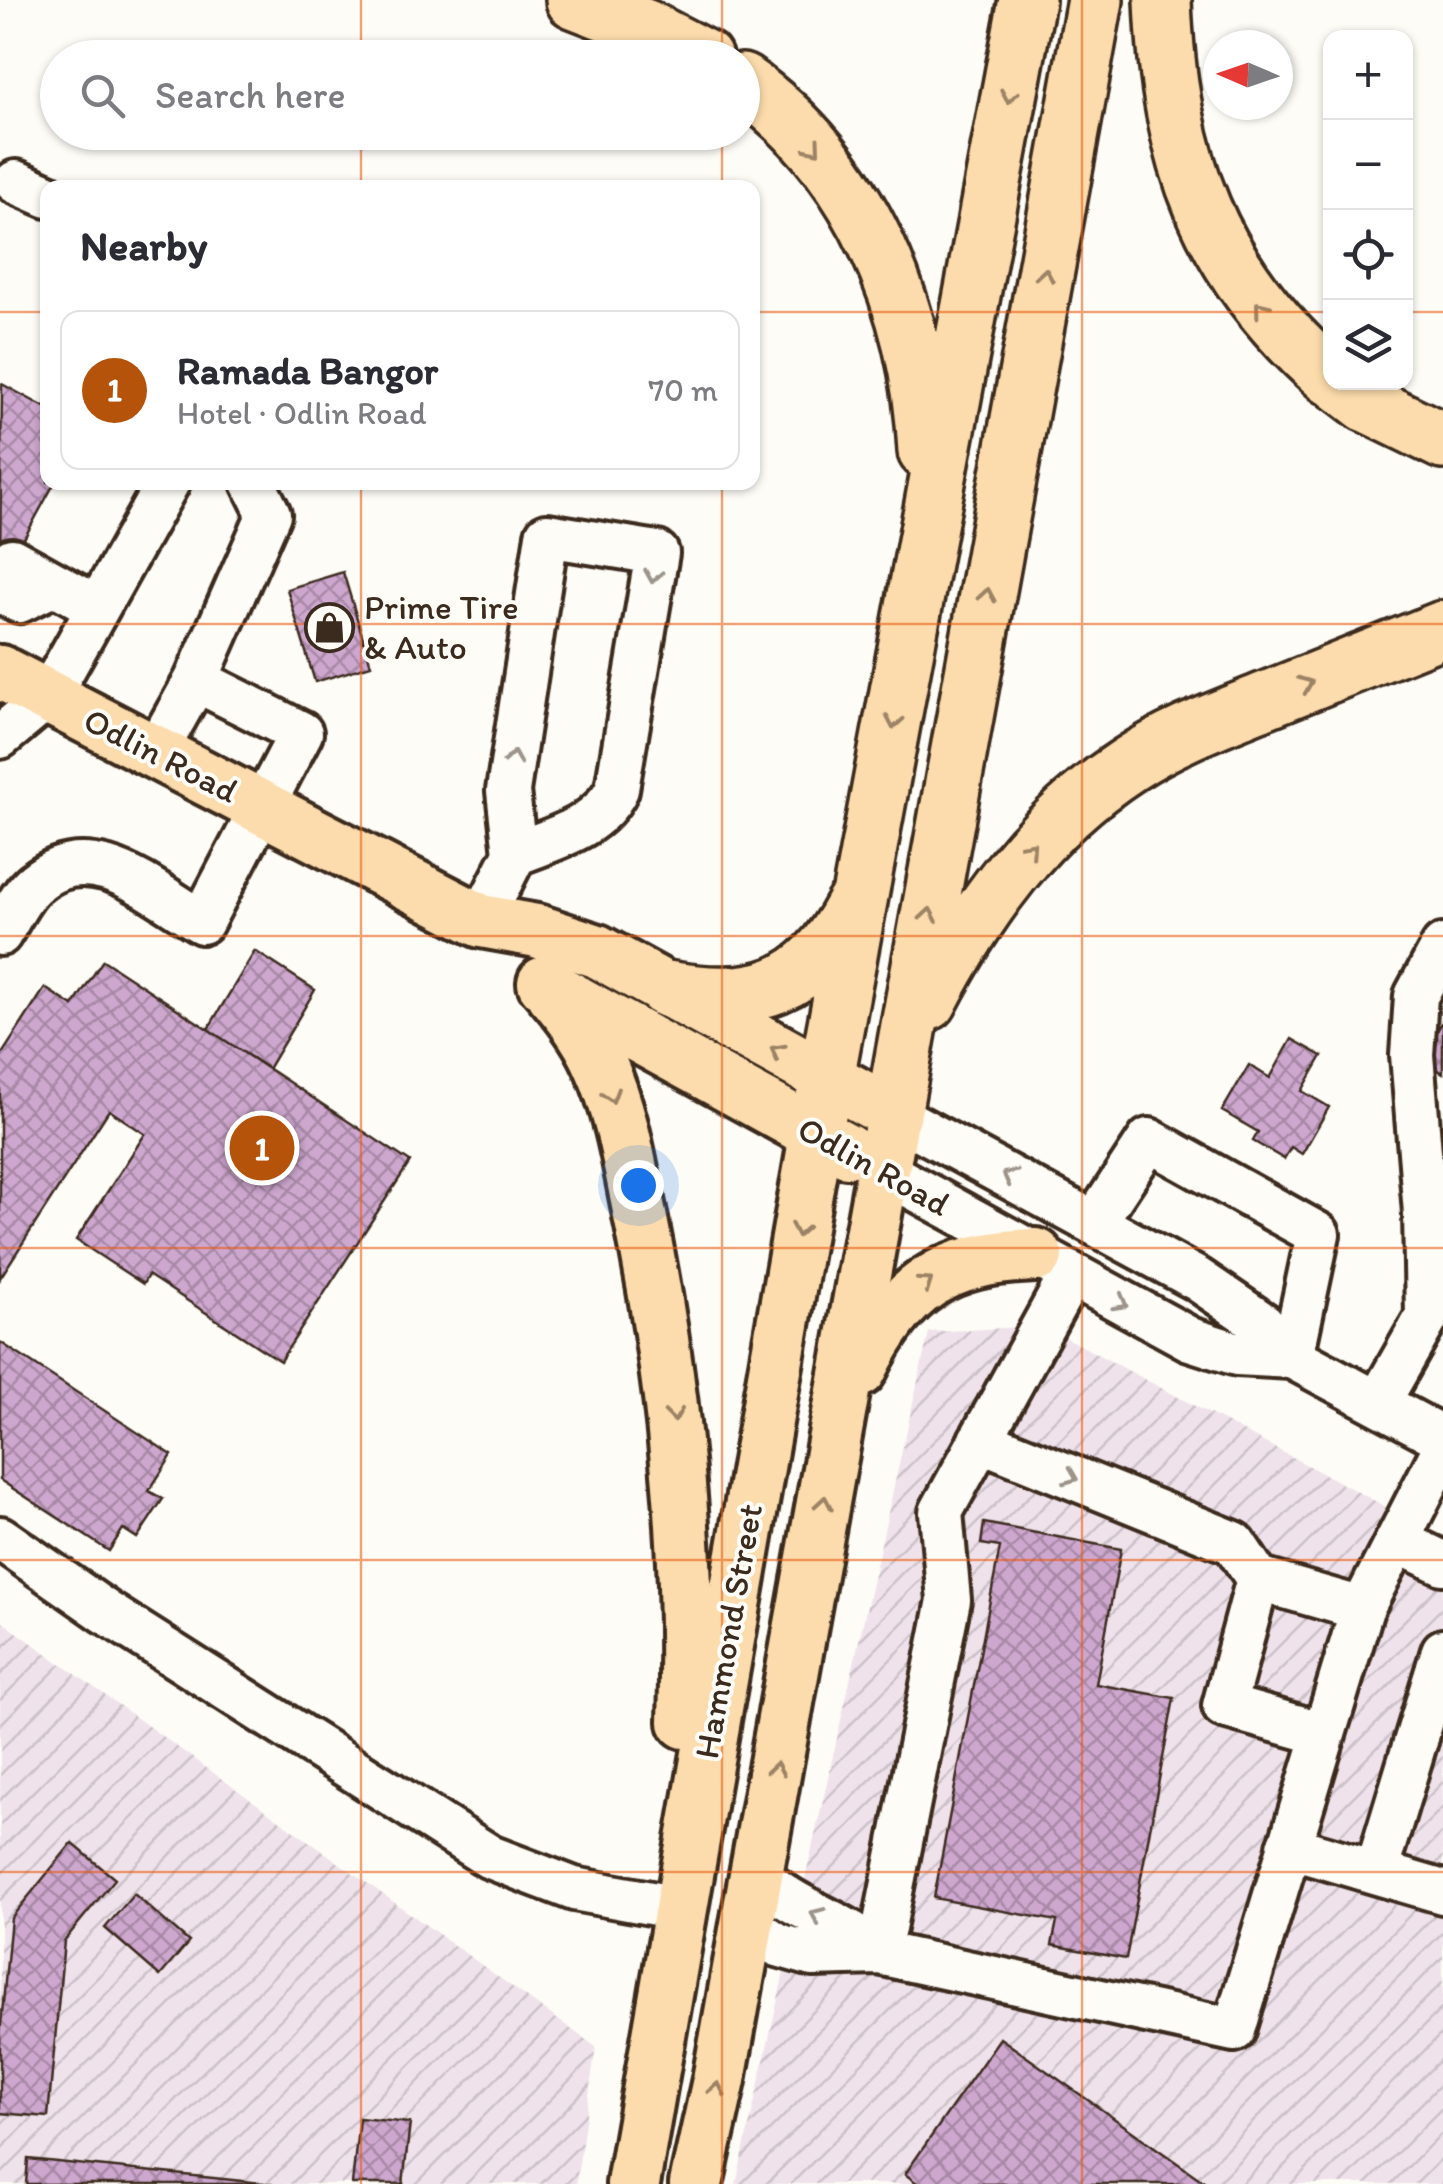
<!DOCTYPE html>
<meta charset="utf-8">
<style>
body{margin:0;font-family:Itim,sans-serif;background:#f2f2f3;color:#2b2b33}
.controls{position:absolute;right:30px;top:30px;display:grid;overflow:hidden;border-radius:20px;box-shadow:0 2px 8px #0004}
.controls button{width:90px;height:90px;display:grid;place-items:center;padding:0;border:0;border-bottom:2px solid #e1e1e2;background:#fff;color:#2b2b33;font:50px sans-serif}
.compass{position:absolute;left:1203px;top:30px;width:90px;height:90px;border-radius:50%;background:#fff;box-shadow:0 2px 8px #0004;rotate:272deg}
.you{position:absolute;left:638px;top:1185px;width:35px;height:35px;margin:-25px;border:8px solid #fff;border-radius:50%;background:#1a73e8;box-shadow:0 0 0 15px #1a73e833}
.badge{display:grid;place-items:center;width:65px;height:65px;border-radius:50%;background:#b45309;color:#fff;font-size:32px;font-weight:700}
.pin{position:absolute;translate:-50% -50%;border:5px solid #fff;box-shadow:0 2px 10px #0006}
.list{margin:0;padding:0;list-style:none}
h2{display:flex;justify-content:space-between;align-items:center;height:130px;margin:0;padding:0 40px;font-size:42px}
h2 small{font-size:32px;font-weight:400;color:#7c7c81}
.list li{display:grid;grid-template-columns:65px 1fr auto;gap:30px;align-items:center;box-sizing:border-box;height:160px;margin:0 20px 20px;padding:0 20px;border:2px solid #e1e1e2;border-radius:20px}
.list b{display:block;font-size:38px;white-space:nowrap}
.list p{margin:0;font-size:32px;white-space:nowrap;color:#7c7c81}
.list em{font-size:32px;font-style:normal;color:#7c7c81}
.icon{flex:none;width:55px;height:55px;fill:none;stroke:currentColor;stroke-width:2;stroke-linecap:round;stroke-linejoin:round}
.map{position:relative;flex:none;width:1443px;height:2184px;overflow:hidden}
.search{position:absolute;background:#fff;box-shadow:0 2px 8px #0004;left:40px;top:40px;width:720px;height:110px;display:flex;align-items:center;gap:25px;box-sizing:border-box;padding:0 35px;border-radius:55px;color:#7c7c81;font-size:38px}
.panel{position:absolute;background:#fff;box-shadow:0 2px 8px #0004;left:40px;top:180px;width:720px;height:310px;border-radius:20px}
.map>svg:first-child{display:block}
.industrial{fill:url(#industrial-furrows)}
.building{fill:url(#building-cross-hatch);stroke:#3b2a1e;stroke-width:2.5}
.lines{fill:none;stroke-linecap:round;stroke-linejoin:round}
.minor-casing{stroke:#3b2a1e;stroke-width:50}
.major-casing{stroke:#3b2a1e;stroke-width:60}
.highway-casing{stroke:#3b2a1e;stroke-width:62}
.minor{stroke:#fdfcf7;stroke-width:42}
.major{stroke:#fcdcac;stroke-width:52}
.highway{stroke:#fcdcac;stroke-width:55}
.oneway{stroke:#9c8365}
.oneway2{stroke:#9c938a}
.grid{fill:none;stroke:#e8590c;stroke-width:2.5;stroke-opacity:0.55}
.labels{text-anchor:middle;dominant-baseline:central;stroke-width:8;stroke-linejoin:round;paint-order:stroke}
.poi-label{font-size:35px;fill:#3b2a1e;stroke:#fdfcf7;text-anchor:start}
.street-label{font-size:35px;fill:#3b2a1e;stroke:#fdfcf7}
</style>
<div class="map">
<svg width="1443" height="2184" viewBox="0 0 1443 2184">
<defs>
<pattern id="industrial-furrows" width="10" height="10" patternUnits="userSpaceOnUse" patternTransform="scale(2.5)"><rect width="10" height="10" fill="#efe2eb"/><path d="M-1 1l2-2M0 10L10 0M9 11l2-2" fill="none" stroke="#cec2c9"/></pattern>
<pattern id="building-cross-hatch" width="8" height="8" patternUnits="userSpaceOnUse" patternTransform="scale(2.5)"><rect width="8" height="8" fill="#cea7cf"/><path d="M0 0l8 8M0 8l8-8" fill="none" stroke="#a888a7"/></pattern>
</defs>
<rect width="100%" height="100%" fill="#fdfcf7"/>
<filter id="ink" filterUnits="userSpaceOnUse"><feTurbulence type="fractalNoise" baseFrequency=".01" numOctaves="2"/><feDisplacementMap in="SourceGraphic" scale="20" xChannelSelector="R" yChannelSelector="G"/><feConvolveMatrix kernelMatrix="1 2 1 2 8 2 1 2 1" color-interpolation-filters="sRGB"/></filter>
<g filter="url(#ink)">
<path class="industrial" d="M1044,1326L1443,1537V2184H736L929,1332Z
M0,1620L596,2047L576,2184H0Z"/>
<path class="building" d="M2,384L48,409V482H55L8,568L0,563Z
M343,572L371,665L315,682L287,589Z
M255,951L315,990L268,1069L208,1029Z
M103,960L410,1162L280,1361L148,1275L143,1284L76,1240L145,1134L109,1110L0,1278V1057L45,988L73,1006Z
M1443,1020V1073L1421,1061Z
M1292,1039L1322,1056L1302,1091L1329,1107L1302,1154L1291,1147L1284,1159L1253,1141L1258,1132L1222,1111L1249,1065L1270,1078Z
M0,1342L172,1455L149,1491L163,1499L137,1538L123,1529L109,1551L0,1480Z
M984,1523L1121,1549L1096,1684L1174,1698L1126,1959L1052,1945L1057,1921L934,1898L1000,1547L981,1544Z
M72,1843L115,1879L64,1941L48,2117L0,2113V2035L11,1918Z
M134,1894L189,1942L160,1976L105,1928Z
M1000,2038L1207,2184H918L905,2174Z
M359,2118L410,2123L403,2184H352Z
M28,2159L273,2184H26Z"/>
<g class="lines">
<defs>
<path id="minor" d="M16,182L48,196
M12,560L95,606
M0,591L19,601L54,584
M196,680L269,514L253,482
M0,737L48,697L168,482
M481,921L515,854L508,791L547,535L657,553L617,789C597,829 554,838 515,854
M0,934C10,919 21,894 35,883C92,836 151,892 202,922L301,733L196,680L155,753
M893,1114L1197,1279L1263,1324L1292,1357L1443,1438
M883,1171L1190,1339L1237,1354L1292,1357
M1095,1222L1149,1140L1318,1234L1292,1357
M1378,1403L1427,1317L1425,1213L1412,1055L1416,996L1443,946
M980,1440L1234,1543L1258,1579
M0,1538L106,1612L490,1857L574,1889L678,1908
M1397,1541L1443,1563
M1324,1734L1224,1706L1258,1579L1362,1609
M1289,1847L1443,1892
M1376,1872L1443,1651
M757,1873C792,1911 842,1919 879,1953
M748,1925L778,1945L813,1955L879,1953L1234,2030L1362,1609L1443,1451
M879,1953L949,1600L941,1512L1071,1275"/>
<path id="major" d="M0,672L481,921L537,931L597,951L893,1114L719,2080L696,2184
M544,983C566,1008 587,1034 600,1064C623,1114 631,1172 642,1225C675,1390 691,1553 685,1722
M560,993L847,1151
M860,1370C902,1286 943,1258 1036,1255
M633,2184L826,1078"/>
<path id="highway" d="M574,0L646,28L704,58
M1163,0C1169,160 1208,270 1330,377
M742,82C862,166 919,309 926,451
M1338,382L1367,404L1443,441
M666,989C756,1004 808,991 853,906
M929,1002C978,908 1038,824 1128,765C1170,737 1219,719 1266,700C1325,676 1384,653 1443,629
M826,1078L1027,0
M893,1114L1095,0"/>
</defs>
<use href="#minor" class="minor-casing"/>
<use href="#major" class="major-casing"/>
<use href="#highway" class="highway-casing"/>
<use href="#minor" class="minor"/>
<use href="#major" class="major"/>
<use href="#highway" class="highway"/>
</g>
<defs><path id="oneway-chevron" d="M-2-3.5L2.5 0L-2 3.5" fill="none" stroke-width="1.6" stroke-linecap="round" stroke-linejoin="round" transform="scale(2.5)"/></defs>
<g class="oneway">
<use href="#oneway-chevron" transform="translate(1009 96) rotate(100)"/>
<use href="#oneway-chevron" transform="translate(814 148) rotate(50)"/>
<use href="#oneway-chevron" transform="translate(1045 275) rotate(-80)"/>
<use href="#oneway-chevron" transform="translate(1261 308) rotate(-129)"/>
<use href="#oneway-chevron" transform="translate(987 595) rotate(-80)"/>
<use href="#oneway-chevron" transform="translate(1306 684) rotate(-22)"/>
<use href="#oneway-chevron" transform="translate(894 722) rotate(101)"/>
<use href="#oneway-chevron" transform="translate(1030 848) rotate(-48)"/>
<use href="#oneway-chevron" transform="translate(929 915) rotate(-80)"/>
<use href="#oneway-chevron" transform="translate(777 1051) rotate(-151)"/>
<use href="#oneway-chevron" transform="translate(611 1096) rotate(73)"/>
<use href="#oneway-chevron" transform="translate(799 1230) rotate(100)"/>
<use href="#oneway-chevron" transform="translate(926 1283) rotate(-35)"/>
<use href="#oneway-chevron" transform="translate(674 1415) rotate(83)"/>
<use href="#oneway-chevron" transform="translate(824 1503) rotate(-80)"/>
<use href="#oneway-chevron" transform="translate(776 1769) rotate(-80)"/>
<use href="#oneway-chevron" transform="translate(717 2089) rotate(-78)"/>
</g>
<g class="oneway2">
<use href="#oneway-chevron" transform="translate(653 576) rotate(99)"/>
<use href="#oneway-chevron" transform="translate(513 758) rotate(-81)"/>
<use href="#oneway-chevron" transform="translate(1009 1176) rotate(-152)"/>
<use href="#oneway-chevron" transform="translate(1121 1303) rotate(29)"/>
<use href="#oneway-chevron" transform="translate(1071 1477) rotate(22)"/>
<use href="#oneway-chevron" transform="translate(817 1915) rotate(-157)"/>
</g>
</g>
<path class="grid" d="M361,0V58M722,0V58M1082,0V2184M361,132V188M722,132V188M0,312H48M752,312H1330M1406,312H1443M361,482V2184M722,482V2184M0,624H1443M0,936H1443M0,1248H1443M0,1560H1443M0,1872H1443"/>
<defs>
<symbol id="shop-ring" viewBox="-11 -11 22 22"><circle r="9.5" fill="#fdfcf7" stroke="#3b2a1e" stroke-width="1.5"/><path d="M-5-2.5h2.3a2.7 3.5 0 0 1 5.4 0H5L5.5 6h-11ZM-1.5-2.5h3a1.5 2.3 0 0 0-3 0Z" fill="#3b2a1e"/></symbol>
</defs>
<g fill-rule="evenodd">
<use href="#shop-ring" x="302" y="600" width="55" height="55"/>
</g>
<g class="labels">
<g class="poi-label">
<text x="364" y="607">Prime Tire<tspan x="364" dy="40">&amp; Auto</tspan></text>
</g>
<g class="street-label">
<text transform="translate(161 755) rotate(27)">Odlin Road</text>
<text transform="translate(874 1166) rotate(29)">Odlin Road</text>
<text transform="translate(728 1631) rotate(-80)">Hammond Street</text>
</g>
</g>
</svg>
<div class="controls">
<button>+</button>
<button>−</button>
<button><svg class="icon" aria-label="locate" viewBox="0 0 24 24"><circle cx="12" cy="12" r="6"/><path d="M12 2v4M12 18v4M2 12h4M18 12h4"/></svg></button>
<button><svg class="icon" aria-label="layers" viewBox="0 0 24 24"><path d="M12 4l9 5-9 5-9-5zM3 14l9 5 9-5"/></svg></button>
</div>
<svg class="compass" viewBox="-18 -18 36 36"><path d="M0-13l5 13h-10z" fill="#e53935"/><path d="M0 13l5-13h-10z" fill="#7c7c81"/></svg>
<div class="you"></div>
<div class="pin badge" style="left:262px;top:1148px">1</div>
<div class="search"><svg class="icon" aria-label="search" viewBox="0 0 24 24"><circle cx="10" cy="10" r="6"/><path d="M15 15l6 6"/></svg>Search here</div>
<section class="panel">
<h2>Nearby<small></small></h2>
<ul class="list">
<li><span class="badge">1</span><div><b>Ramada Bangor</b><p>Hotel · Odlin Road</p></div><em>70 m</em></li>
</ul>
</section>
</div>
